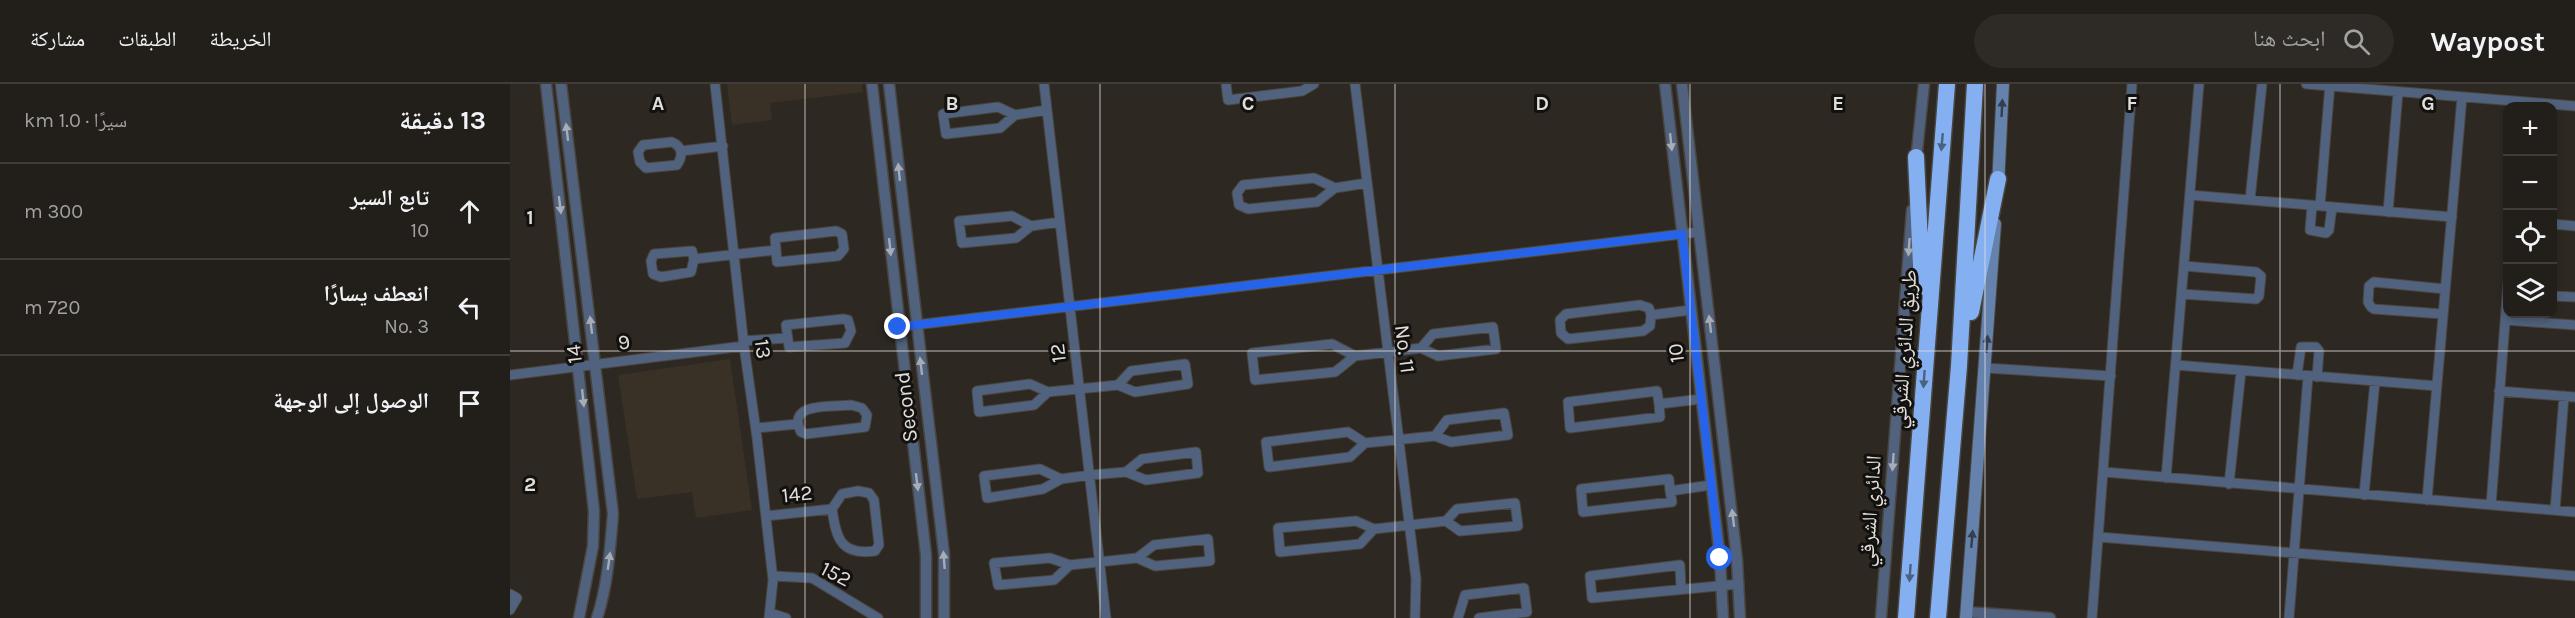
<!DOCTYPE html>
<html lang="ar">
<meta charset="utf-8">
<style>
body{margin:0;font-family:Karla,"Noto Naskh Arabic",sans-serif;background:#2e2b27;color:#f1f3f6;direction:rtl}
.controls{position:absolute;right:18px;top:18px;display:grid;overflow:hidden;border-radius:12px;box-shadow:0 3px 9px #0003}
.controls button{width:54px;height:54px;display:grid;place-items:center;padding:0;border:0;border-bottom:2px solid #3f3c39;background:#221e1a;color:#f1f3f6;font:30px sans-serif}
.stop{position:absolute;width:18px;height:18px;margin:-14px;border:4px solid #2563eb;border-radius:50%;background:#fff}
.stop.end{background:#2563eb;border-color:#fff;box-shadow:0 2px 6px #0008}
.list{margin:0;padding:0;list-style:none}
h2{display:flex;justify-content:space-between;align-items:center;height:78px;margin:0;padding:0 24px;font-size:26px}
h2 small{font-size:20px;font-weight:400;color:#a2a2a2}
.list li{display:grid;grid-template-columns:39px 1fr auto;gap:18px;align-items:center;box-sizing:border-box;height:96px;padding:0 24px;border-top:2px solid #3f3c39}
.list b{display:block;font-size:22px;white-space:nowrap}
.list p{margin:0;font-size:20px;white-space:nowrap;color:#a2a2a2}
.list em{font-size:20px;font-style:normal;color:#a2a2a2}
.icon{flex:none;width:33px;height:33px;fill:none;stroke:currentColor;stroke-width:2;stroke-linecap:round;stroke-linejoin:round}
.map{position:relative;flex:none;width:2065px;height:534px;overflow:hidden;direction:ltr}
header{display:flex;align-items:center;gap:36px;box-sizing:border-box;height:84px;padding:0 30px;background:#221e1a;border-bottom:2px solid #3f3c39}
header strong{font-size:28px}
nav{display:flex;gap:33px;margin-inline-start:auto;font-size:21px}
.search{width:420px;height:54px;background:#2e2b27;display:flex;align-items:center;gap:15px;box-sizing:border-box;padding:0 21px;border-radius:33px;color:#a2a2a2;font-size:22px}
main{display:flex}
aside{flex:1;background:#221e1a}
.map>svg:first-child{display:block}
.built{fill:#393126}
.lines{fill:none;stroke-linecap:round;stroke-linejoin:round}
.minor-casing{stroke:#4a453f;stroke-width:11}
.tertiary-casing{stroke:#4a453f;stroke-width:13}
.secondary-casing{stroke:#4a453f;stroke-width:14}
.motorway-casing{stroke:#4a453f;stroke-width:19}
.minor{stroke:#50627d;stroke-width:9}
.tertiary{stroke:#50627d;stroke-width:10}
.secondary{stroke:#6582ac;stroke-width:12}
.motorway{stroke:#84b0f2;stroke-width:16}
.oneway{fill:#343e4e}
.oneway2{fill:#a8acb5}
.oneway3{fill:#4c6080}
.route{stroke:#2563eb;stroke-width:8}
.grid{fill:none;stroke:#e2deda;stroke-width:1.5;stroke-opacity:0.55}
.labels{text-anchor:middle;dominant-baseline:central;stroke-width:6;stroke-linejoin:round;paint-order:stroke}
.street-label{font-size:21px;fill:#e2deda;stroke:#13110f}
.grid-label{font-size:20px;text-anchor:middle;font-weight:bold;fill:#e2deda;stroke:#13110f;stroke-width:6;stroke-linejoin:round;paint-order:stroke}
</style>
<header>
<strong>Waypost</strong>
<div class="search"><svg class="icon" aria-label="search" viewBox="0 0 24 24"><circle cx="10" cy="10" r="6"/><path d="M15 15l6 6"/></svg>ابحث هنا</div>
<nav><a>الخريطة</a><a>الطبقات</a><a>مشاركة</a></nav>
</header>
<main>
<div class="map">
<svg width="2065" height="534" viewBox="0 0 2065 534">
<rect width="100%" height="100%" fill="#2d2822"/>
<path class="built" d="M217,0H352L353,8L260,19L262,36L222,41Z
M220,275L242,426L186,434L182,408L127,415L108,291Z"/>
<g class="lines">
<defs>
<path id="minor" d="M205,0L234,262L247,354L263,496L259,534
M534,0L596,534
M716,0L718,16L792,7L804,0
M845,0L906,495L905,534
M1796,0L2065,22
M505,31L488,23L433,30L436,50L490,44L505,31L537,26
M162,58C173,63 173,72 167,81L136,84L130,78L128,68L133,61Z
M171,67L213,62
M825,104L804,94L733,101L727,109L729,121L738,125L807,118L825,104L857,99
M1680,111L1942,133
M1740,116L1752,0
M1802,121L1800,146L1816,149L1819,146L1822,123
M1810,122L1820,0
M1878,128L1888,8
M2042,140L2065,142
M521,142L502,132L449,137L452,159L506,154L521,142L550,138
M326,147L332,150L334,165L328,172L267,178L265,154Z
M182,167L184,175L181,188L151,193L143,190L141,177L144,170Z
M184,175L266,166
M1672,210L1746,215L1749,212L1751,192L1746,188L1674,182
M2042,212L2065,213
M1933,230L1864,225L1861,223L1858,218L1859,202L1864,198L1935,205
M1141,231L1140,242L1133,247L1058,255L1051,249L1050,236L1056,230L1130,221L1139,224L1141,231L1181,226
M333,235L338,236L341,247L335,259L279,263L276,241Z
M1995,236L2065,241
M388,243L1189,148
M233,257L277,254
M845,272L822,260L742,269L745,296L825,288L845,272L911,264L928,272L986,265L983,243L923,250L911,264
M1666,281L1927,302
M1476,284L1601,292
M0,291L234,262
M1787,291L1791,263H1806L1809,267L1807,293
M1989,307L2065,313
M538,308L524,321L469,328L467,307L520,300L538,308L608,301L625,308L678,300L675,280L621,287L608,301
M1149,320L1150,333L1060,344L1058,318L1147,307L1149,320L1191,315
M341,321L352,324L357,331L355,343L296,350L291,348C276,318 321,323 341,321Z
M246,344L287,340
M855,359L838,348L756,358L759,383L840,373L855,359L925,352L941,358L998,351L994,329L937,336L925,352
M1594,388L2065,428
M1656,394L1689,0
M551,395L530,385L474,392L477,414L533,405L551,395L580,391L616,388L636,396L688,389L686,368L632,375L616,388
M1719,400L1731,287
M348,407L359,409L364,416L369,461L365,467C330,472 326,453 322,425L332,410Z
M1160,407L1162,418L1073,428L1071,405L1159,395L1160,407L1201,401
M1854,411L1865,297
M1917,416L1952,13
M1981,421L1998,199
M2045,426L2054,312
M256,432L322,425
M864,445L846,437L768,444L770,468L850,460L864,445L936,437L950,447L1008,442L1005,419L947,425L936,437
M1589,453L2065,492
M560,481L544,496L488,501L484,479L540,474L560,481L627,474L645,482L700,477L698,455L644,461L627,474
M263,492L302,494L368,534
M1171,505L1170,481L1080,492L1082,514L1229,500
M0,510L7,514L0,526
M260,529L276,534
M948,534L955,511L1014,504L1017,528L969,534
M1582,534L1622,0
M1779,534L1798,292"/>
<path id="tertiary" d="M36,0L84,427L83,462L69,534
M51,0L103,430C100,465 98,500 87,534
M362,0L416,471V534
M379,0L434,470V534
M1155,0L1210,474L1213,534
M1172,0L1227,476L1230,534
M1406,77L1414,0
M1456,528L1540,534
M1371,534L1402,126"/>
<path id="secondary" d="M1488,102L1493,0
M1456,534L1485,140"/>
<path id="motorway" d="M1406,73L1412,203
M1461,228L1488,95
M1396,534L1437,0
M1428,534L1449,282L1465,0"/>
</defs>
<use href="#minor" class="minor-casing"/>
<use href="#tertiary" class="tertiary-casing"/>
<use href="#secondary" class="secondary-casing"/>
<use href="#motorway" class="motorway-casing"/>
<use href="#minor" class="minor"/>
<use href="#tertiary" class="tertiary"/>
<use href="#secondary" class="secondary"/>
<use href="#motorway" class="motorway"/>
</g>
<defs><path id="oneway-solid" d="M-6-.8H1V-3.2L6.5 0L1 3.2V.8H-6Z" transform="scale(1.5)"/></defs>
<g class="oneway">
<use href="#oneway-solid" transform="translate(1492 24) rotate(-87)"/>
<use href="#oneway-solid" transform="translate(1477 260) rotate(-86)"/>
<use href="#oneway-solid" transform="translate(1462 455) rotate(-85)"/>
</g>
<g class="oneway2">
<use href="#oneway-solid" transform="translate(57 48) rotate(-97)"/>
<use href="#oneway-solid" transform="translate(1161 58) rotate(84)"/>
<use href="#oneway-solid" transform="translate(389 88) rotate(-96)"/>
<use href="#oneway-solid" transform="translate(50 121) rotate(83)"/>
<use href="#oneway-solid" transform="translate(380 163) rotate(84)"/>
<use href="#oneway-solid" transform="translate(1399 163) rotate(94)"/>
<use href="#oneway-solid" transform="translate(1200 240) rotate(-97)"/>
<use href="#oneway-solid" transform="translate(81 241) rotate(-97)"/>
<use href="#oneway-solid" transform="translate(411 282) rotate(-97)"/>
<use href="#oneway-solid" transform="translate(73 314) rotate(84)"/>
<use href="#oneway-solid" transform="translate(1383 378) rotate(94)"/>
<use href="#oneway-solid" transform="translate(407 398) rotate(83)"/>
<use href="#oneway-solid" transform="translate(1223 434) rotate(-97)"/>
<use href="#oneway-solid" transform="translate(434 476) rotate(-94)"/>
<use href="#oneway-solid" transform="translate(99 477) rotate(-82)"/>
</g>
<g class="oneway3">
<use href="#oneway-solid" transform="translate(1432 58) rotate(95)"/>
<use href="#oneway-solid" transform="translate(1414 295) rotate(94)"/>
<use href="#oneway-solid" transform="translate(1400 489) rotate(94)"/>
</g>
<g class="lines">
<path class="route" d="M388,243L1172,150L1210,474"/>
</g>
<path class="grid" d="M295,0V534M590,0V534M885,0V534M1180,0V534M1475,0V534M1770,0V534M0,267H2065"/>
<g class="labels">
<g class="street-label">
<text transform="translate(114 258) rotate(-7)">9</text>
<text transform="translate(253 265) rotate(83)">13</text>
<text transform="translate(895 265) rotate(83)">No. 11</text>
<text transform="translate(1394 265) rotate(-86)">طريق الدائري الشرقي</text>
<text transform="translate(548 269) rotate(-97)">12</text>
<text transform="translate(1166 269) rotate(-97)">10</text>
<text transform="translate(64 270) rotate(-97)">14</text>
<text transform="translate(396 323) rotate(-97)">Second</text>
<text transform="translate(287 410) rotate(-6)">142</text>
<text transform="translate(1360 427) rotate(-86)">الدائري الشرقي</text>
<text transform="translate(326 490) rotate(27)">152</text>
</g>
</g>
<g class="grid-label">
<text x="148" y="26">A</text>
<text x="442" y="26">B</text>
<text x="738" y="26">C</text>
<text x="1032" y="26">D</text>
<text x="1328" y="26">E</text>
<text x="1622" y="26">F</text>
<text x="1918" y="26">G</text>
<text x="20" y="140">1</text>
<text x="20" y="407">2</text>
</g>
</svg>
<div class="controls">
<button>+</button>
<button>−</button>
<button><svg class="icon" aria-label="locate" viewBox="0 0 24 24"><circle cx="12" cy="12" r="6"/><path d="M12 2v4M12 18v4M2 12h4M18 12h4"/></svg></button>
<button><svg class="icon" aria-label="layers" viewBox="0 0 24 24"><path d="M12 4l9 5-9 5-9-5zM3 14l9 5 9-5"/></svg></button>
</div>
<div class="stop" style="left:1210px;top:474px"></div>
<div class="stop end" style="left:388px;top:243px"></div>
</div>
<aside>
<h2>13 دقيقة<small>سيرًا · 1.0 km</small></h2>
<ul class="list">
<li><svg class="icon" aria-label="ahead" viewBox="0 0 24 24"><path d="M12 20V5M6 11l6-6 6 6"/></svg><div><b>تابع السير</b><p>10</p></div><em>300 m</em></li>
<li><svg class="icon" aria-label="left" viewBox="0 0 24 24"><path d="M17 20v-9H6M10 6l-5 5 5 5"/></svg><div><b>انعطف يسارًا</b><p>No. 3</p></div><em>720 m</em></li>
<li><svg class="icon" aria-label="arrive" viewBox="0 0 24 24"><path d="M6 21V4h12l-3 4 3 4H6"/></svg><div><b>الوصول إلى الوجهة</b></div></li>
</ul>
</aside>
</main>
